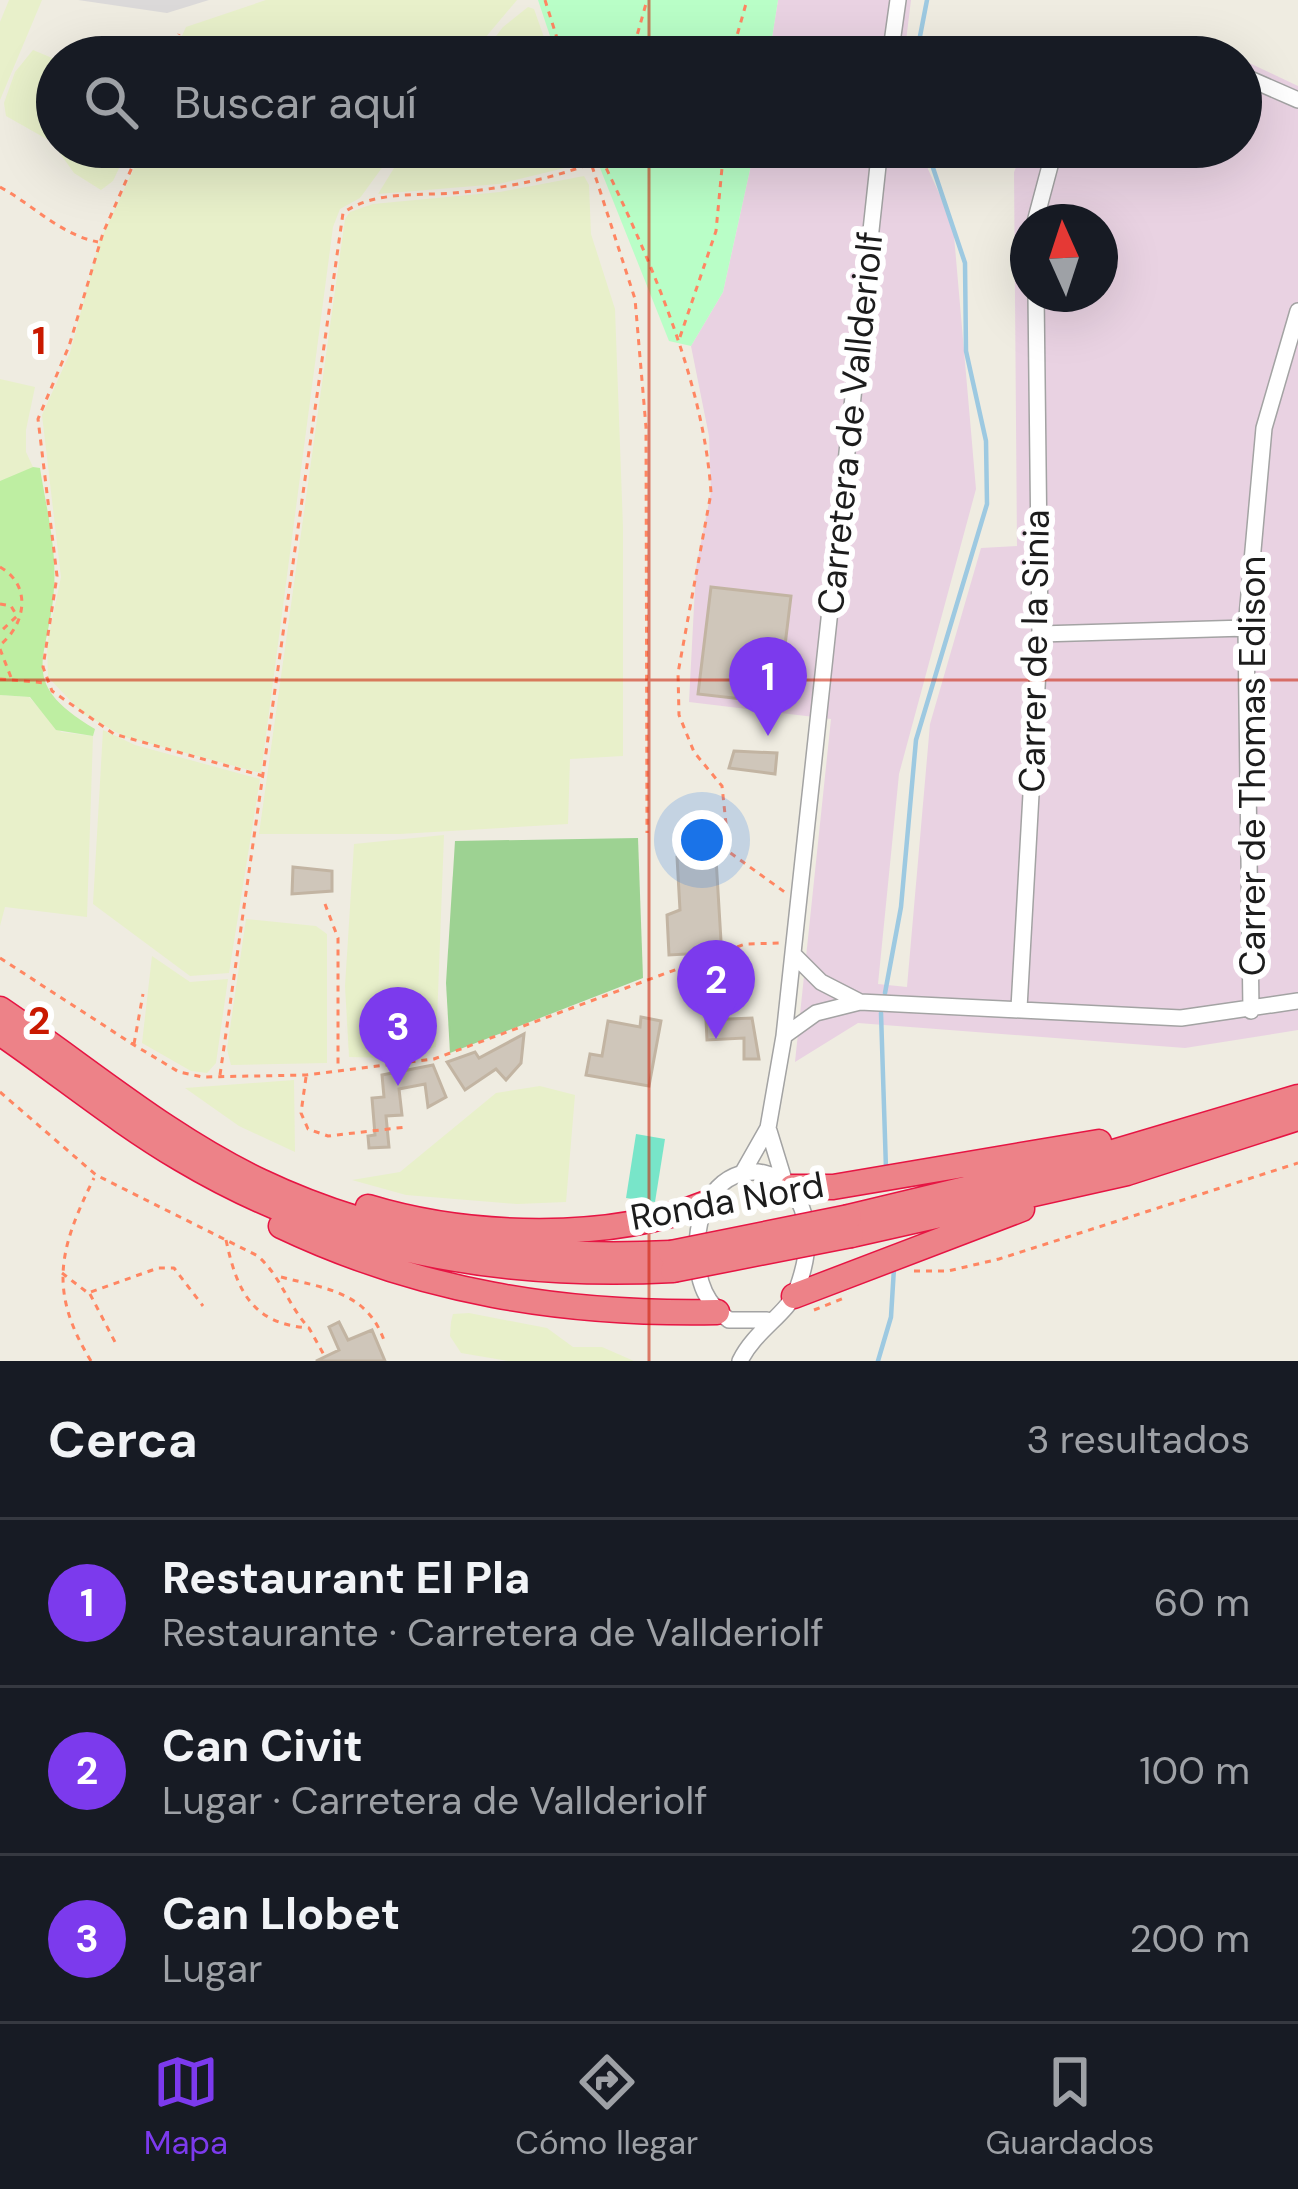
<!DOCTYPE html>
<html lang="es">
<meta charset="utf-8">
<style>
body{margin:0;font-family:"DM Sans",sans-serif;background:#242831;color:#f1f3f6}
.compass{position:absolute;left:1010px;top:204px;width:108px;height:108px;border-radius:50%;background:#171b24;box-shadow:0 12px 48px #0002;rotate:357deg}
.you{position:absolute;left:702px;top:840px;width:42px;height:42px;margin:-30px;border:9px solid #fff;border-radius:50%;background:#1a73e8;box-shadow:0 0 0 18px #1a73e833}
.badge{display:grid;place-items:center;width:78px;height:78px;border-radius:50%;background:#7c3aed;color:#fff;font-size:39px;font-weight:700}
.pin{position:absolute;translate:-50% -99px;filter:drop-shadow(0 3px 6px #0008)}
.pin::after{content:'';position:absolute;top:63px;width:42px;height:36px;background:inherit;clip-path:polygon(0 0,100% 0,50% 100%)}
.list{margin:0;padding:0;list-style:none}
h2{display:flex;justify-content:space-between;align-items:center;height:156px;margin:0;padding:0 48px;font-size:51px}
h2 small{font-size:39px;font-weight:400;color:#9ea1a6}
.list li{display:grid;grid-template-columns:78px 1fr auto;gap:36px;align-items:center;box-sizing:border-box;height:168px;padding:0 48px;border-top:3px solid #363941}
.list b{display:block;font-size:45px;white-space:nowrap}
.list p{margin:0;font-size:39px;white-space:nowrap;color:#9ea1a6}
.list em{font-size:39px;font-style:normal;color:#9ea1a6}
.icon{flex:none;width:66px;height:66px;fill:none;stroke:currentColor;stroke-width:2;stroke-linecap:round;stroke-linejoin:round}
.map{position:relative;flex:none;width:1298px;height:1361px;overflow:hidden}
.search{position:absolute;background:#171b24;box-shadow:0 12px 48px #0002;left:36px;right:36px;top:36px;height:132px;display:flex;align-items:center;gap:30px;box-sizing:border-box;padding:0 42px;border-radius:66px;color:#9ea1a6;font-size:45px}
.sheet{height:660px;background:#171b24}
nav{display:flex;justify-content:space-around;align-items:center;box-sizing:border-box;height:168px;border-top:3px solid #363941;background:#171b24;font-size:33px;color:#9ea1a6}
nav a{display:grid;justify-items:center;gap:6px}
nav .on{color:#7c3aed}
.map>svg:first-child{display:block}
.residential{fill:#dbd9d9}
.industrial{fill:#e9d2e2;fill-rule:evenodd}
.farmland{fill:#e8f0ca}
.grass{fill:#beeea2}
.forest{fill:#9dd292}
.park{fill:#b9fec7}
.pitch{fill:#78e5c9}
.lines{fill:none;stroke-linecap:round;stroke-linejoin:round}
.stream{stroke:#9dc9e1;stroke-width:4.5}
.building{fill:#cfc6ba;stroke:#c2b4a2;stroke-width:3}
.minor-casing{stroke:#a3a3a3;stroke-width:18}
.highway-casing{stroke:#e61543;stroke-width:27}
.path{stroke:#ff8662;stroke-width:3;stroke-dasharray:6 6;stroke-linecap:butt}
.minor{stroke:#fff;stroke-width:15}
.highway{stroke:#ed8288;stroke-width:24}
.highway-bridge-casing{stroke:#e61543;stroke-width:27;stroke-linecap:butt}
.highway-bridge{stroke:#ed8288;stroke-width:24}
.grid{fill:none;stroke:#c91900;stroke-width:3;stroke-opacity:0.55}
.labels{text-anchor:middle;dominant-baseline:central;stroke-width:12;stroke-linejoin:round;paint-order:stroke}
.street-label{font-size:36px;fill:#1c1c1c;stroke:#fff}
.grid-label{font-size:39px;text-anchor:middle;font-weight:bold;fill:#c91900;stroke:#fff;stroke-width:12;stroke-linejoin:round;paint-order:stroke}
</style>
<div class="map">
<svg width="1298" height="1361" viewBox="0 0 1298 1361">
<rect width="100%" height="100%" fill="#efece1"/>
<path class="residential" d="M78,0H209L167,13Z"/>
<path class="industrial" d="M778,0H911L904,57H769Z
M1178,44L1235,57H1100L1129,47Z
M1241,59L1298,86V1030L1185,1048L858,1023L795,1062L831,719L689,702L696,568L711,492L709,436L691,346L723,292L755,147H918L953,224L976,489L899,774L878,984L907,987L930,724L981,548L1017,546L1014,172L1025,147H1241ZM1028,222H1100V294H1028Z"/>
<path class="farmland" d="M9,0H42L0,100V22Z
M266,0H517L469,57H172L186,27Z
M528,7L534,9L551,57H480L503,27Z
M33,50L57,60V147H129L113,181L101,190L74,173L52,142L6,116L4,103L15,72Z
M144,147H397L360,198L340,209L333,227L261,773L125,737L82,713L48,677L47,644L61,577L42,415L70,353L99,243Z
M407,147H577L581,164L499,184L378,194Z
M584,176L589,185L591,234L615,309L623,527V756L570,759L568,824L400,834H259L345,219L350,212L373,204L500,192Z
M0,379L35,387L26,430V452L33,467L18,478L0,481Z
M0,695L29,697L61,732L93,736L87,917L5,907L0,926Z
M103,730L135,745L260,779L229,973L190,976L93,904Z
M444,835L436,1047L389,1058L349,1057L345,986L354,844Z
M246,919L316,926L327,934V1063L231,1065L227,1049Z
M152,956L190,982L228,979L216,1063L207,1073L191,1071L142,1043Z
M294,1080L295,1152L239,1126L185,1088Z
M540,1086L575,1095L566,1202L517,1204L406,1195L352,1180L400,1172L496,1093Z
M469,1313L547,1328L573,1347H602L634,1361H508L461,1353L450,1336L451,1322L453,1314Z"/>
<path class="grass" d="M33,467L40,468C46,507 57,548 54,588C50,659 14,681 95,729L93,736L56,730L30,697L0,695V481Z"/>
<path class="forest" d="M638,838L643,978L450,1053L446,983L455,841Z"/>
<path class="park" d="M538,0H778L769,57H557Z
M585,147H755L723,292L691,346L669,341L600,168Z"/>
<path class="pitch" d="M636,1134L665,1139L655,1202L626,1198Z"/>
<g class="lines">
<path class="stream" d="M916,57L927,0
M885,993L901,907L916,740L987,504L986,441L966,351L965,263L926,147
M881,1013L886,1169
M878,1361L891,1317L894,1268"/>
</g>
<path class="building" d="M711,587L791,596L778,703L698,694Z
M734,751L777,753L775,774L729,768Z
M715,842L721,941L705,957V953L669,955L667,915L680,910L677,857L683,856L682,844Z
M293,867L332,871V891L292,894Z
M641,1017L661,1021L649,1086L586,1075L590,1054L602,1056L608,1021L640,1027Z
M752,1018L759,1059H744V1038L707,1040L706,1020Z
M524,1034L521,1063L506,1080L496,1069L465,1090L447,1062L475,1052L479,1058Z
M433,1065L446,1097L428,1107L425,1084L399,1089L402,1115L386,1116L389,1147L369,1148L368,1136L375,1135L372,1098L384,1097L382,1075Z
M339,1322L348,1340L372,1330L385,1361H316L339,1350L329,1327Z"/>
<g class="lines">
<defs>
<path id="minor" d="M890,57L898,0
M1241,75L1298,100
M1035,222L1055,147
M1040,634L1246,628
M793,954L821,982L860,1002
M1019,1008L1040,634L1036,294
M1251,1011L1246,628L1264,428L1298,311
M784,1036L816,1013L860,1002L1181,1018L1298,1001
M769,1131L784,1180
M743,1172L768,1128L784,1036L880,147
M740,1361C755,1330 788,1314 797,1289C847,1153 693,1127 697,1256C698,1283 706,1304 729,1320H767"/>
<path id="highway" d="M0,1009C86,1067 166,1136 260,1181C390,1243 529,1260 671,1253
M0,1033C60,1074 118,1122 181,1159C334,1250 497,1279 673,1270
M792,1187H833L1099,1142
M368,1207C470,1238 611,1242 709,1202
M849,1217L1090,1159L1298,1097
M281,1226C420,1292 563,1315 717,1312
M851,1235L1127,1173L1298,1118
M794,1296L1022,1209"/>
</defs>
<use href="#minor" class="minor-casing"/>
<use href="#highway" class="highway-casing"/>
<path class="path" d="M545,0L563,57
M170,57L179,34
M631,57L647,0
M731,57L747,0
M141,147L103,233L69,346L38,419L57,576L43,667L52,691L114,734L263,776
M596,147C646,250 704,379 711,493L678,673L679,715L694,752L722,786L729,852L786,893
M602,157L605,147
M592,166L635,299L646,427L647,833
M0,187C33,205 61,235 98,242
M680,337L716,231L724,147
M0,567C33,586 25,625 0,645
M0,604L11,606L17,616L0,632
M0,649L12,680
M0,679L46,683
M325,904L338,938V1069
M0,958L134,1045L179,1072L203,1077L306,1075L434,1059L745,944L782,943
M134,1044L143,994
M220,1075L343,213C376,189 424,197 463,192C521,186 575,174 628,147
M306,1077L301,1113L308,1129L328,1136L406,1127
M0,1092L96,1175L258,1256C282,1278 287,1304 309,1328
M226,1240C237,1291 252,1324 309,1328L324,1355
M914,1271H948L999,1259L1298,1163
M62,1273L88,1293L158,1268H174L203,1306
M281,1277C327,1289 368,1292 385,1343
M90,1294L115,1342
M814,1310L844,1298
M91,1361C48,1291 59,1249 94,1178"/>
<use href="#minor" class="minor"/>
<use href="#highway" class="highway"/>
<defs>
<path id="highway-bridge" d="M671,1253L849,1217
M673,1270L851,1235"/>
</defs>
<use href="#highway-bridge" class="highway-bridge-casing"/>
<use href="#highway-bridge" class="highway-bridge"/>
</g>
<path class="grid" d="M649,0V57M649,147V1361M0,680H1298"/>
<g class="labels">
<g class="street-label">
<text transform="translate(850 423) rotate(-84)">Carretera de Vallderiolf</text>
<text transform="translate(1034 651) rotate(-89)">Carrer de la Sinia</text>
<text transform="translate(1252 766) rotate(-90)">Carrer de Thomas Edison</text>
<text transform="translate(727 1201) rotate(-10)">Ronda Nord</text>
</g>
</g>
<g class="grid-label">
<text x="39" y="354">1</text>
<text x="39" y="1034">2</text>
</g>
</svg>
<svg class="compass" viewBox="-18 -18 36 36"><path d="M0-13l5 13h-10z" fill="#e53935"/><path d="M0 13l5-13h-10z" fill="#9ea1a6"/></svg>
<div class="you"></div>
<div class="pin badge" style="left:768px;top:736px">1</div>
<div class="pin badge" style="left:716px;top:1039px">2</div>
<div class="pin badge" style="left:398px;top:1086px">3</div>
<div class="search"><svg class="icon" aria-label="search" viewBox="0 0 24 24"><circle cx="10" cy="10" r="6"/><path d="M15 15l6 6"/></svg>Buscar aquí</div>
</div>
<section class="sheet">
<h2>Cerca<small>3 resultados</small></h2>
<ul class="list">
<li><span class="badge">1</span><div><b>Restaurant El Pla</b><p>Restaurante · Carretera de Vallderiolf</p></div><em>60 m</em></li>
<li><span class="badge">2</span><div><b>Can Civit</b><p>Lugar · Carretera de Vallderiolf</p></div><em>100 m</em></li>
<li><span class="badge">3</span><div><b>Can Llobet</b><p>Lugar</p></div><em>200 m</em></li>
</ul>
</section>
<nav>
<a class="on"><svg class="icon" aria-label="map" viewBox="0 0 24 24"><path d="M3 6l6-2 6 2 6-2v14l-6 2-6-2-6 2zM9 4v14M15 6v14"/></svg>Mapa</a>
<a><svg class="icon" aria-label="directions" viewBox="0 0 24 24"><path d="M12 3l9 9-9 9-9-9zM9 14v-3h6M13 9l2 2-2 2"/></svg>Cómo llegar</a>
<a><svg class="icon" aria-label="saved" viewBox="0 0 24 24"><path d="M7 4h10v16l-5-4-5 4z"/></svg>Guardados</a>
</nav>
